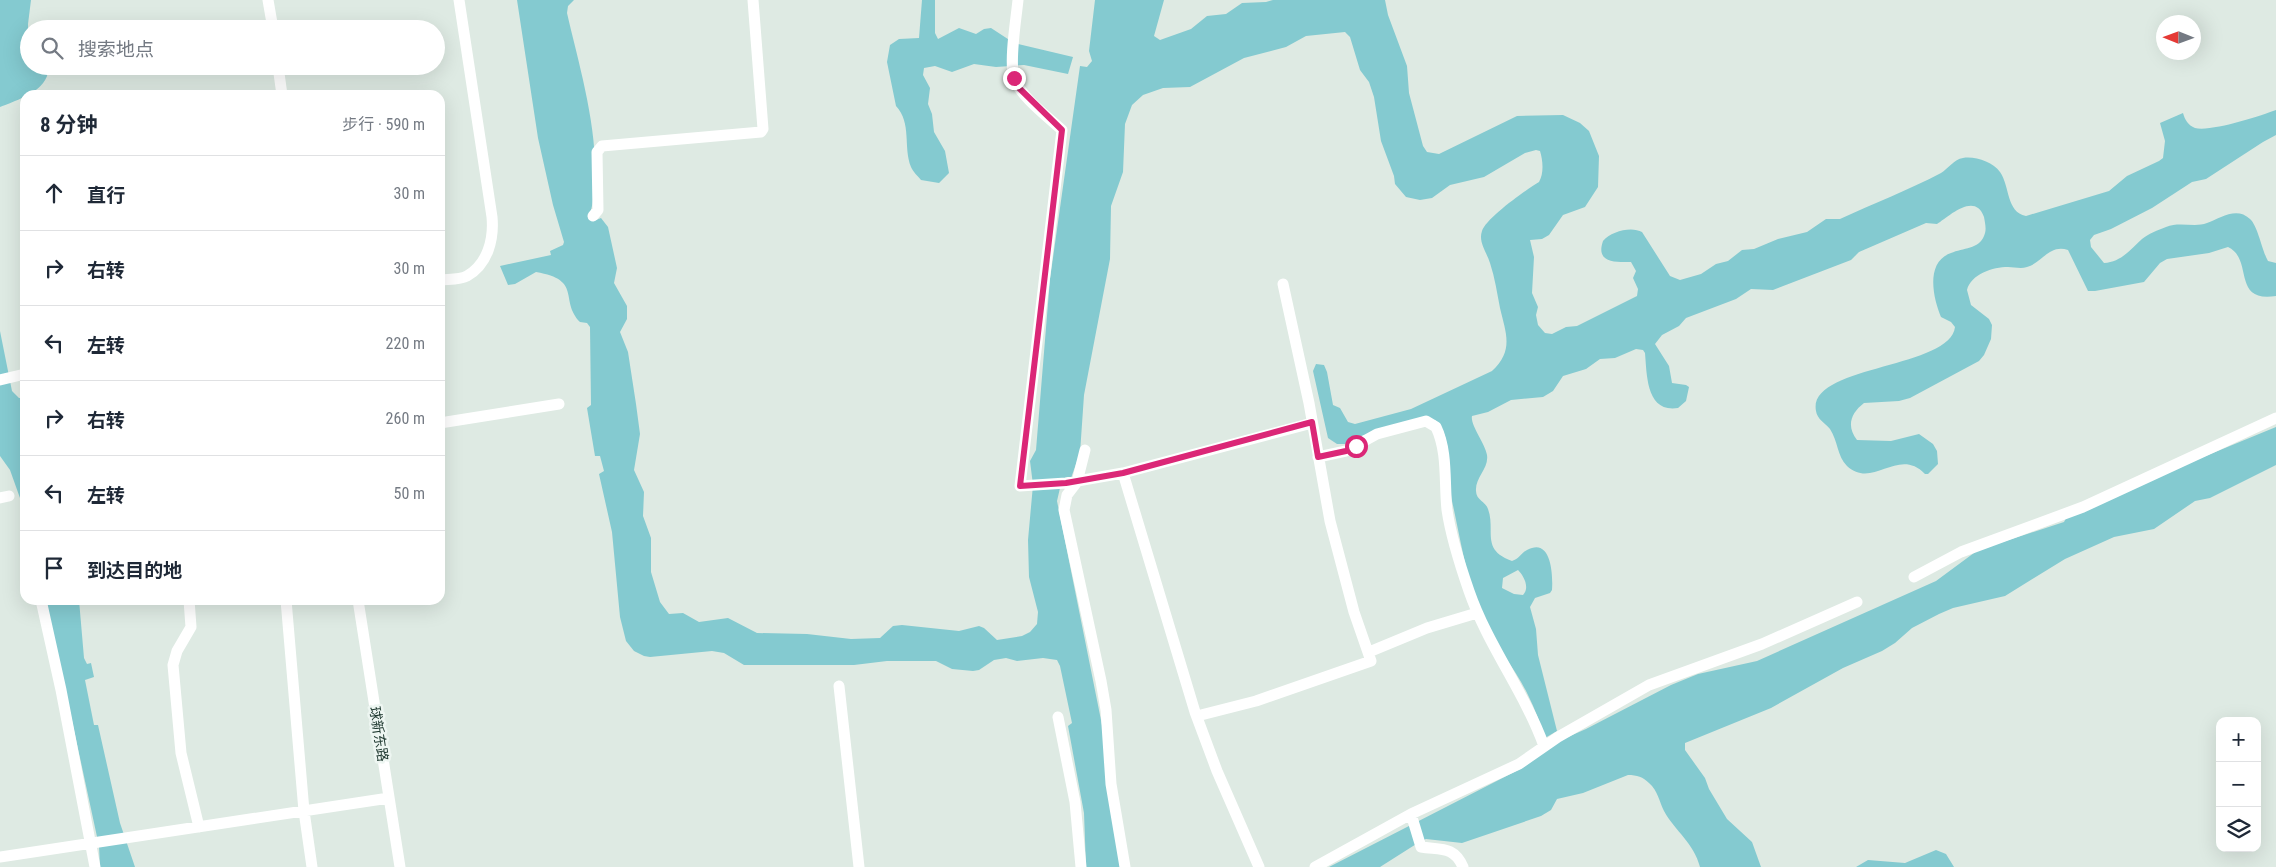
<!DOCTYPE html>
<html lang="zh">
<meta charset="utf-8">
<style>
body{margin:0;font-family:"Roboto Condensed","Noto Sans SC",sans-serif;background:#f2f2f3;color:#1f2937}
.controls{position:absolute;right:15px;bottom:15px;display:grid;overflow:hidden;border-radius:10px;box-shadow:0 5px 20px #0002}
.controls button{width:45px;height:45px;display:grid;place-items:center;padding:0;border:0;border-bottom:1px solid #e0e1e3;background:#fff;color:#1f2937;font:25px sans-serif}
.compass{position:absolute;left:2156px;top:15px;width:45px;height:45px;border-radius:50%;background:#fff;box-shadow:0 5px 20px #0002;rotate:271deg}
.stop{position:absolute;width:15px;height:15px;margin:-11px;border:4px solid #db2777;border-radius:50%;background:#fff}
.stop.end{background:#db2777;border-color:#fff;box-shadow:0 1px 5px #0008}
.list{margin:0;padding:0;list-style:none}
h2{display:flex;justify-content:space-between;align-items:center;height:65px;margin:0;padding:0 20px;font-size:21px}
h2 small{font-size:16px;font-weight:400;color:#747a83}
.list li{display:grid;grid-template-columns:32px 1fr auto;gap:15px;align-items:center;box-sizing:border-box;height:75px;padding:0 20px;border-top:1px solid #e0e1e3}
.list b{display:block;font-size:19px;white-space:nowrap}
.list em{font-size:16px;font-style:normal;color:#747a83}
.icon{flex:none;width:28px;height:28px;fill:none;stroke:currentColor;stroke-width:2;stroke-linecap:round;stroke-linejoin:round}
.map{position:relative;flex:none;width:2276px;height:867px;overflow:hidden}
.search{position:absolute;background:#fff;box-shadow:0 5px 20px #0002;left:20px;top:20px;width:425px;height:55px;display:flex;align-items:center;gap:12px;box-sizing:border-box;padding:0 18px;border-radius:28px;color:#747a83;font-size:19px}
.panel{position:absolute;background:#fff;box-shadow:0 5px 20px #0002;left:20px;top:90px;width:425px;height:515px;border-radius:15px}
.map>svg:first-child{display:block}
.water{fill:#84cad0;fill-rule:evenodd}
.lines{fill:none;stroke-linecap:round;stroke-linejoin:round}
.minor{stroke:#fff;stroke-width:11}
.route{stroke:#db2777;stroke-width:6}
.labels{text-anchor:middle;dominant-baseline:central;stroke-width:5;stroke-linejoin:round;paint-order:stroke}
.street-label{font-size:14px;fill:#1f3930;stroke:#eef6f2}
</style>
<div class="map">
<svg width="2276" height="867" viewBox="0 0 2276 867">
<rect width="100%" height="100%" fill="#deeae3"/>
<path class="water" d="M0,0H31L28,24L29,66H48C51,90 17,100 0,107Z
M517,0H574L568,6L567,13C581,74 606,153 590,215L596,220L601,218L608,227L617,268L614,283L627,306V319L620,332L628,352L636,404L640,434L634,470L644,492L643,516L651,538V572L660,602L669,614L683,613L699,622L728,618L757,633L807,634L851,639L880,638L893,626L902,625L959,631L979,626L984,628L997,640L1022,636L1030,632L1037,624L1038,612L1029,577L1028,540L1033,485L1030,461L1036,450L1050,279L1080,66L1087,67L1092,61L1089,51L1095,0H1164L1154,36L1160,40L1191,29L1207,16L1226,14L1242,3L1266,2L1273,0H1385L1388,15L1407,66L1409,93L1423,146L1427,152L1439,154L1517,116L1563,115L1580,123L1589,131L1599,156L1598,187L1585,207L1563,215L1549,235L1542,239L1530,240L1534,257L1532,293L1538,307L1536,315L1538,325L1545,333L1552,334L1566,327L1577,326L1637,296L1638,289L1633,278L1636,271L1631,262C1617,262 1595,264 1603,241C1611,231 1632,226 1642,232L1670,276L1680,280L1701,274L1716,264L1728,261L1742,250L1754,249L1778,239L1807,232L1826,219H1840C1874,203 1909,190 1941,173C1948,169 1954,159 1963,158C1975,156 1993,162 2000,172C2010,186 2006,212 2026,216L2109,191L2127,176L2159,161L2163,158L2165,141L2160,123L2183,113C2185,120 2188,125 2195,128C2211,132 2260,116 2276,110V135L2263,142L2206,179L2192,182L2152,208L2111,229L2094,235L2090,240L2091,247L2104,263C2121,262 2130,250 2142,239C2148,234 2158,230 2166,227C2180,221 2194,228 2207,223C2220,218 2237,206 2250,219C2258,226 2262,251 2268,261L2276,263V296C2231,303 2254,259 2228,247L2209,253L2167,259L2160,263L2144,282L2095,291H2088L2068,250C2049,244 2042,263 2027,267C2021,269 2014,267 2008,267C1993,267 1971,274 1967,290L1971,305L1989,319L1992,325L1991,339L1984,355L1979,361L1910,398L1899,401L1864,403C1851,413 1846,426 1857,440L1891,441L1919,434L1933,444L1937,451L1938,464L1928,474H1925C1898,446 1873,490 1847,466C1837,456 1838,441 1830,429C1825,423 1817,419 1816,411C1807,365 1950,369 1955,327L1951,322L1941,317C1933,298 1925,262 1951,253C1963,248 1979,249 1984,236C1987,230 1985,223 1984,217C1975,191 1948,217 1937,224L1926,223L1859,252L1851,260L1773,290L1751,289L1736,299L1686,318L1679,326L1662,335L1655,344L1669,366L1672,383L1686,385L1689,387L1686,401L1678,408C1646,413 1647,375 1645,353L1643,350L1636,349L1615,358L1600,359L1586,369L1563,376L1553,391L1543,397L1511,400L1488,412L1472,416C1470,425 1485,443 1487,455C1489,469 1475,477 1476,491C1476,500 1486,502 1488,509C1496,530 1480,550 1512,561C1519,559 1521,553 1527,550C1552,536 1553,577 1552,590L1550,593L1535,598L1530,607L1536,629L1538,655L1557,731L1545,738C1540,723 1535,709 1528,695C1516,670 1497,648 1485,622C1467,585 1461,541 1452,501C1448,481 1453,433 1435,420H1424L1357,437L1345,444H1337L1328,438L1313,371L1316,364L1324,365L1327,372L1333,405L1340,408L1348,422L1355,424L1411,409L1492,371C1514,350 1506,334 1500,308C1497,293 1495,278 1490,263C1487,253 1478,242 1482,231C1486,218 1527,189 1539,182C1544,173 1543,161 1540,151L1536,150L1525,153L1484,177L1450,185L1432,198L1420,200L1406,197L1395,184L1394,176L1381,141L1374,97L1369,82L1360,70L1350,37L1345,32L1306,36L1286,47L1244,58L1190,87L1163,88L1143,95L1132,105L1125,124L1123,172L1111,206L1110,259L1084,395L1080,453L1071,478L1060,488L1057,501L1104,735L1120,867H1086L1084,813L1068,726L1072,723L1060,666L1057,660L1043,658L1017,661L1006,658L994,660L979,670L973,671L952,669L936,661H887L854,665H744L724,653L712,651L650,657L644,656L634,651L626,641L620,617L612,532L599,474L604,471L600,456H595L587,408L591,405L590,327L587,323L580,322C559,300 583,280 536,272L515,284L508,285L500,266L551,255L550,251L563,245L564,242L553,205L538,138ZM1518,570C1524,576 1530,588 1523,595L1514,594L1502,588L1503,578Z
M922,0H935V33L938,39L959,28L976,34L984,29L991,28L1014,43L1073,57L1068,74L1024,65L996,67L974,64L952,72L935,66L924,68L923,75L930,88L928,104L932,114L934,132L945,151L949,173L939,183L921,180C918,176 913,172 911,167C903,147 912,123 896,106L887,62L890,45L899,39L919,38Z
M0,331L12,391L19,398H25V428L22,438L25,458V512L10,470L0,456Z
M2276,427V465L2210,498L2195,501L2154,529L2114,537L2065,559L2005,596L1953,608L1939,614L1912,628L1895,643L1882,651L1843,668L1771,708L1685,743V750L1705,778L1709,789L1727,819L1752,842L1761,867H1700C1694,843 1675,831 1664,811C1659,801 1658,791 1649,783C1643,777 1637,775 1628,775L1583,793L1557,799L1551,810L1541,816L1462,843L1426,839L1421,841L1380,867H1329L1524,767L1554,743L1586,729L1671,685L1698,674L1757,661L1936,581L1978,550L2064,522L2067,516L2174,469Z
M46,600H79L84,658L87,664L91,663L94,677L85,680L94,725H98L120,823L135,867H100L99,846Z
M1936,850L1946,854L1954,867H1856L1868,860L1905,863Z"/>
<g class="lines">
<path class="minor" d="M268,0L273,29
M1018,0C1016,20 1009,61 1014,78C1020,96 1048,117 1062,130L1020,486L1066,483L1123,473L1312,423
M278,66L282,95
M593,216L598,210L597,152L602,146L761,132L763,129L753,0
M440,280C448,279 460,280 467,276C488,264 494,239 492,217L459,0
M0,380L25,374
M440,423L559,404
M1085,450L1077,482L1067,495L1064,510L1101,681L1106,710L1111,784L1125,867
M1318,457L1346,451L1377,434L1426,421L1436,427C1448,452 1444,483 1447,510C1451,537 1460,565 1469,591C1488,646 1524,691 1544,746
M1123,473L1195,712L1217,771L1259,867
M0,498L9,496
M1914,577L1961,552L2083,507L2276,418
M41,600L61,690L95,867
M189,600L191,627L177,651L173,665L181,753L199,827
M286,600L304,811L312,867
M358,600L400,867
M1369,652L1427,628L1477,613
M839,686L859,867
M1197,716L1256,701L1371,661L1354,612L1330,521L1309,403L1283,284
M1058,717L1075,802L1081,867
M1411,814L1421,847C1441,850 1454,846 1463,867
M0,857L389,798
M1315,867L1411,814L1519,764L1558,737L1649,685L1762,644L1857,602"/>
</g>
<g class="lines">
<path class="route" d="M1014,78L1019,88L1062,130L1020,486L1066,483L1123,473L1312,422L1318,457L1346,451L1356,446"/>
</g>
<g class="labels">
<g class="street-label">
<text transform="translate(379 734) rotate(81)">球新东路</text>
</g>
</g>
</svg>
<div class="controls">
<button>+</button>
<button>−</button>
<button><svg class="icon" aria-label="layers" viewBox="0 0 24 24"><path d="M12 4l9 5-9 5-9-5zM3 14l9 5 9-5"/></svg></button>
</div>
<svg class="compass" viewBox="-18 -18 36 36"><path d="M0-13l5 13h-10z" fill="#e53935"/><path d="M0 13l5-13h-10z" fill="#747a83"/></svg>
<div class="stop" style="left:1356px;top:446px"></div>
<div class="stop end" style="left:1014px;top:78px"></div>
<div class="search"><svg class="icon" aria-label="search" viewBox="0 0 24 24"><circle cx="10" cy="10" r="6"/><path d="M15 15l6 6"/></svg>搜索地点</div>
<section class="panel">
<h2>8 分钟<small>步行 · 590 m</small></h2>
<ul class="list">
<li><svg class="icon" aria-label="ahead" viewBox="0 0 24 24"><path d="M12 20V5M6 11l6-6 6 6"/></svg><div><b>直行</b></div><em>30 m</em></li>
<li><svg class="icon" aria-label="right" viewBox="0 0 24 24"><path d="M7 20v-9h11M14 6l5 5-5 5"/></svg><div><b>右转</b></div><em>30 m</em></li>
<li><svg class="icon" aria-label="left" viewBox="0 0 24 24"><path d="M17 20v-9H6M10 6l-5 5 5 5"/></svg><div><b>左转</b></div><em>220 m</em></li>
<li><svg class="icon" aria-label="right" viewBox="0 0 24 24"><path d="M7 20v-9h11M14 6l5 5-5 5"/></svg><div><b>右转</b></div><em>260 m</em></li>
<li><svg class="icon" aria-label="left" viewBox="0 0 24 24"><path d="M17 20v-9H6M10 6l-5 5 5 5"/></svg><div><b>左转</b></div><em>50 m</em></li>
<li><svg class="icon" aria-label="arrive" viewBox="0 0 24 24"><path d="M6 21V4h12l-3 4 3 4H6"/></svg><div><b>到达目的地</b></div></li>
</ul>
</section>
</div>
